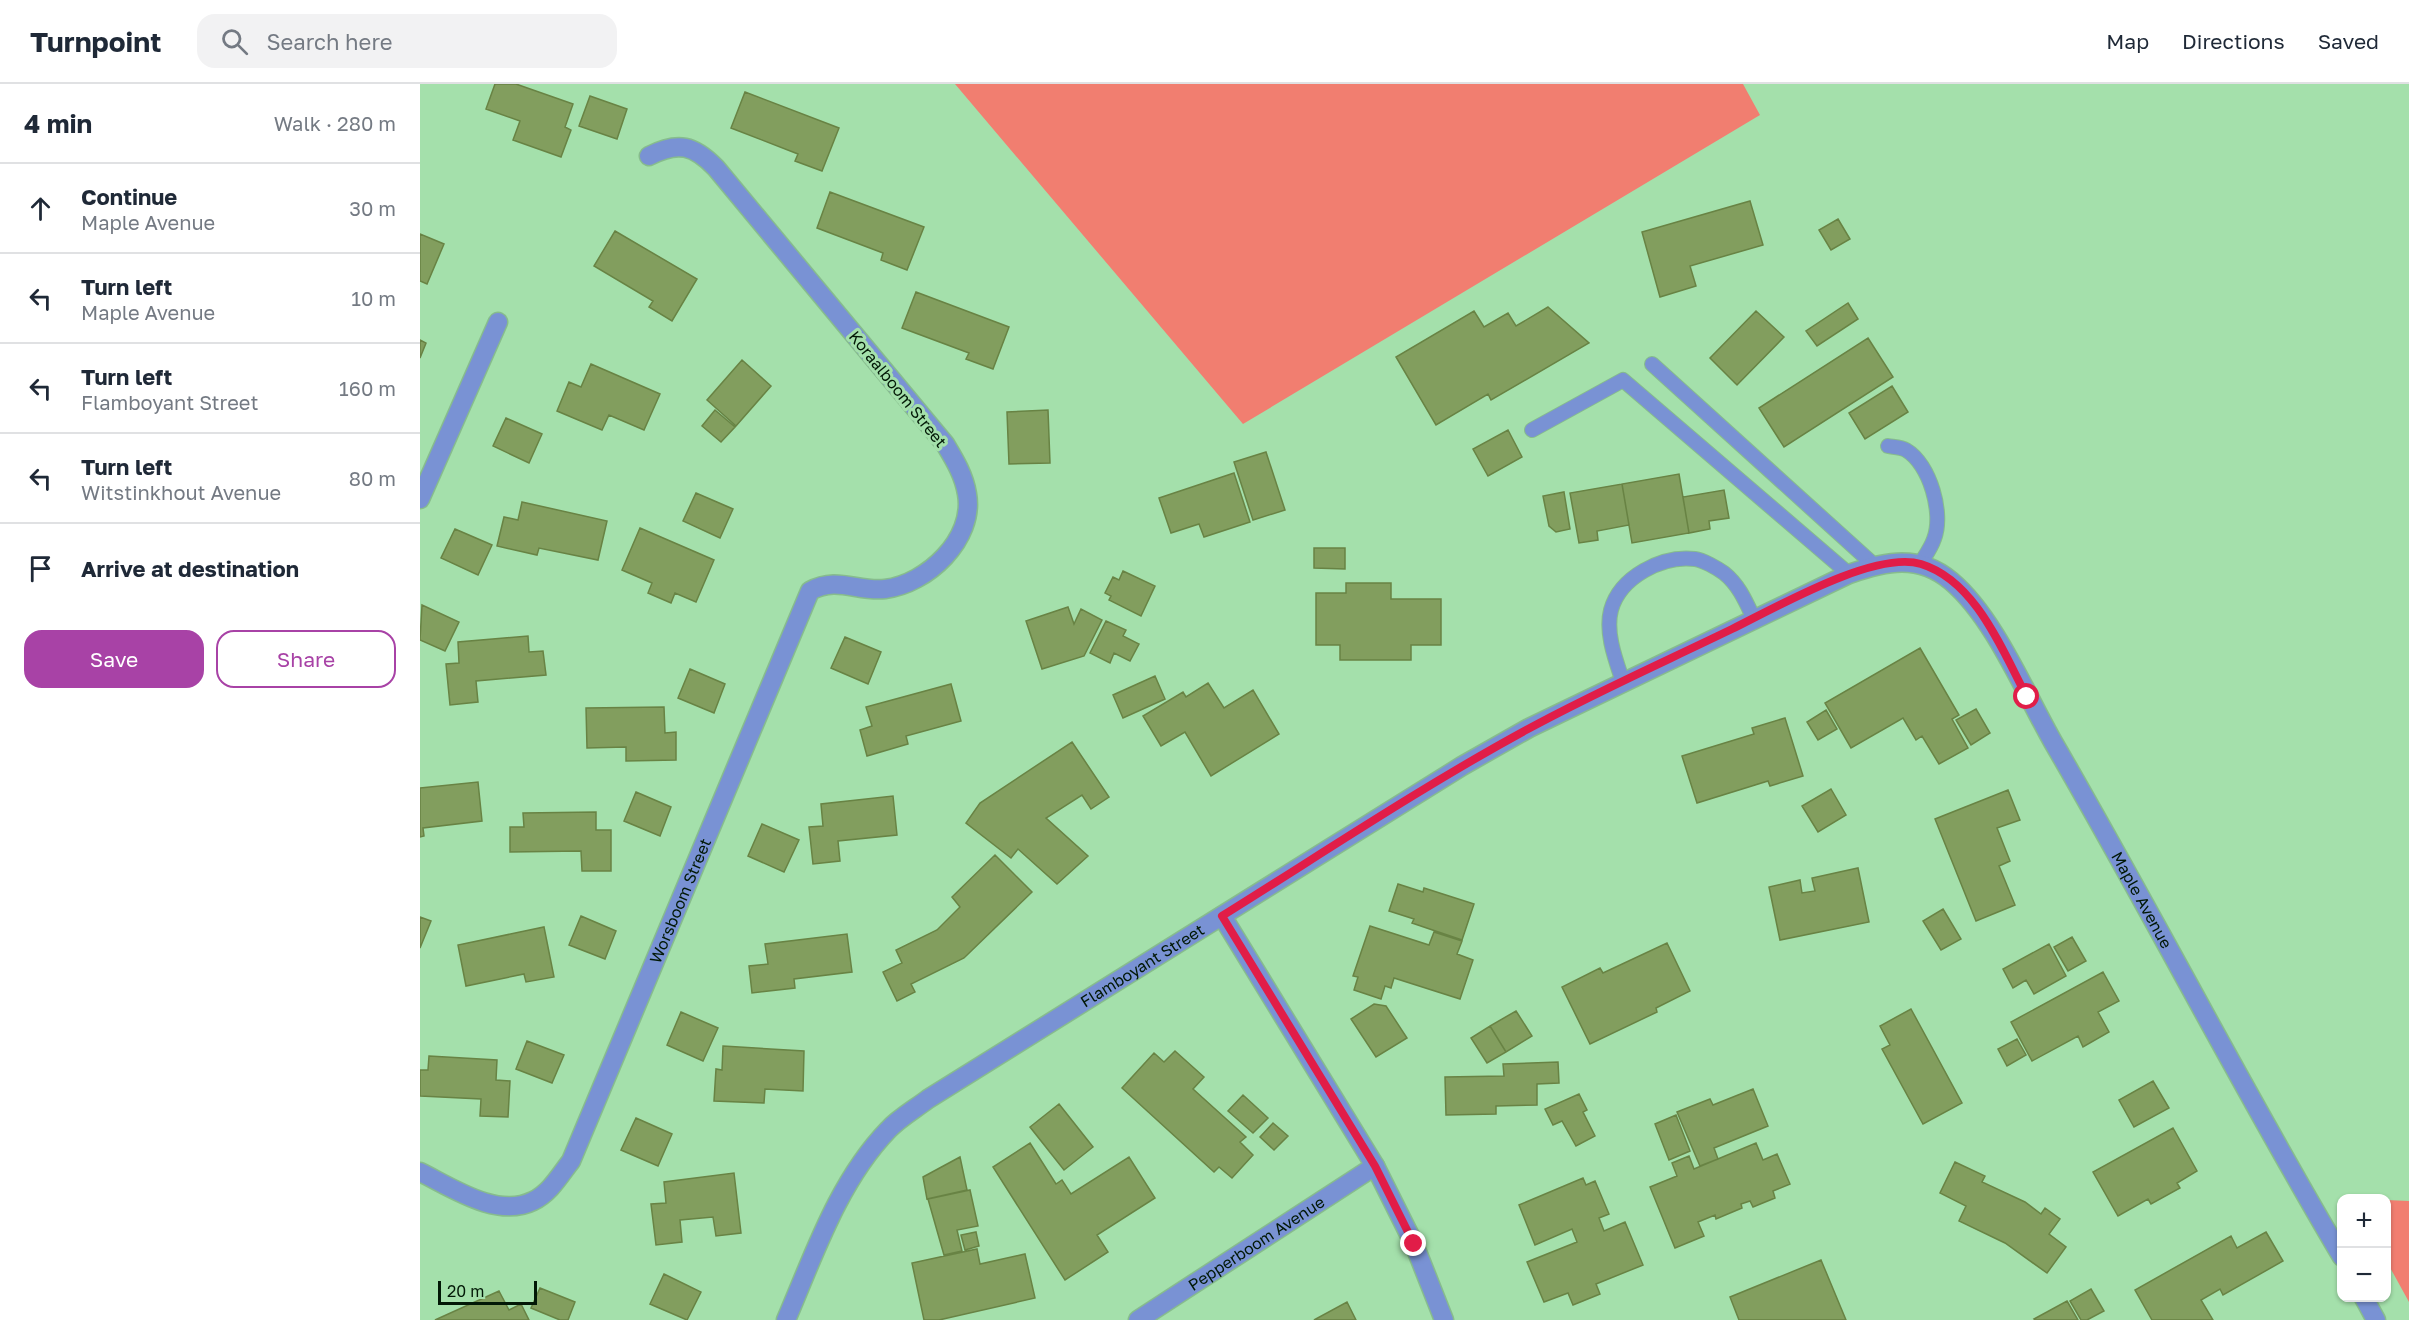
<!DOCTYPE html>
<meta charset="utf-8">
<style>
body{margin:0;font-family:"Golos Text",sans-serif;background:#f2f2f3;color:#1f2937}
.controls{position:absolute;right:18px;bottom:18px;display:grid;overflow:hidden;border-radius:12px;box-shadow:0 2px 4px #0004}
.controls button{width:54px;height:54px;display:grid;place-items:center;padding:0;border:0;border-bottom:2px solid #e0e1e3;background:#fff;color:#1f2937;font:30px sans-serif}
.scale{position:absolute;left:18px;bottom:15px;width:99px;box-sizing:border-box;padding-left:6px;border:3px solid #021806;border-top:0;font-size:16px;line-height:21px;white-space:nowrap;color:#021806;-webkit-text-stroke:4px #a4e0ab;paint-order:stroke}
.stop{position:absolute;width:18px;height:18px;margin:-14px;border:4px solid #e11d48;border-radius:50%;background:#fff}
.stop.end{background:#e11d48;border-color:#fff;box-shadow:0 2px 6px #0008}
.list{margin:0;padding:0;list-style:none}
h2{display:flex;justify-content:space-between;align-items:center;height:78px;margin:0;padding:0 24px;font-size:26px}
h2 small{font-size:20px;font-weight:400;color:#747a83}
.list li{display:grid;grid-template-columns:39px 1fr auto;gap:18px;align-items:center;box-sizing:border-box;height:90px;padding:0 24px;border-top:2px solid #e0e1e3}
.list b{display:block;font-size:22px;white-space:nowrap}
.list p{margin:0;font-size:20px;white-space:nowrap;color:#747a83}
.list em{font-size:20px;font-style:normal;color:#747a83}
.actions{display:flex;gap:12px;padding:18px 24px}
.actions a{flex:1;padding:14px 0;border:2px solid #a842a6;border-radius:18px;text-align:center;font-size:21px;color:#a842a6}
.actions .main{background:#a842a6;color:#fff}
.icon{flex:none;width:33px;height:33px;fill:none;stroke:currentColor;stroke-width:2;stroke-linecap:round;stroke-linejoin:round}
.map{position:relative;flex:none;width:1989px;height:1236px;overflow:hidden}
header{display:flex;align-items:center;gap:36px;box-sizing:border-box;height:84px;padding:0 30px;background:#fff;border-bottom:2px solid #e0e1e3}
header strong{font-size:28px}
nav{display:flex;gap:33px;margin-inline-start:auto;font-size:21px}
.search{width:420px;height:54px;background:#f2f2f3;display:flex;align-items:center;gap:15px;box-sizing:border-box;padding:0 21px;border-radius:18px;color:#747a83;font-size:22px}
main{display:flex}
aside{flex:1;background:#fff}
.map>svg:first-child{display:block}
.green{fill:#f17e70}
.building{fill:#829e5e;stroke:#688344;stroke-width:1.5}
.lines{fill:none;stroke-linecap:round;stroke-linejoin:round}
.service-casing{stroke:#87bc8d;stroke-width:16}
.minor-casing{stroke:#87bc8d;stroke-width:21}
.service{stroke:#7992d4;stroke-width:14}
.minor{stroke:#7992d4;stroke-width:18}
.route{stroke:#e11d48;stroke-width:8}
.labels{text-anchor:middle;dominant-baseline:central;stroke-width:6;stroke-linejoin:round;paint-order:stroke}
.street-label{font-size:16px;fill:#021806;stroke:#a4e0ab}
</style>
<header>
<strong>Turnpoint</strong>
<div class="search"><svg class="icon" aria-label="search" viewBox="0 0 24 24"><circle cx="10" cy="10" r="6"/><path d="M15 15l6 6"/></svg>Search here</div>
<nav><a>Map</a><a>Directions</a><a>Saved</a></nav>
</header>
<main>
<aside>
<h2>4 min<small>Walk · 280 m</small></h2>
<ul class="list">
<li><svg class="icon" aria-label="ahead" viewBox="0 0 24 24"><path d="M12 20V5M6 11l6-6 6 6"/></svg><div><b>Continue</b><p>Maple Avenue</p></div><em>30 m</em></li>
<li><svg class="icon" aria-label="left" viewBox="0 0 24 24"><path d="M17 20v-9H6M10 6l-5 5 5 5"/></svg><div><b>Turn left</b><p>Maple Avenue</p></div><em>10 m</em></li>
<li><svg class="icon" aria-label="left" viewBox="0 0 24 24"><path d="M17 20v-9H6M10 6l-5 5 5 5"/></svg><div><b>Turn left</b><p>Flamboyant Street</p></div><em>160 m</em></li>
<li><svg class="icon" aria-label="left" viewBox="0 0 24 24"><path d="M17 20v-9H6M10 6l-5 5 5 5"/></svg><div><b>Turn left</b><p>Witstinkhout Avenue</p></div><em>80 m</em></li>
<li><svg class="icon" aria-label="arrive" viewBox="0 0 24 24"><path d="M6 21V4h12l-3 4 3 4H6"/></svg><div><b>Arrive at destination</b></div></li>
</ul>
<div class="actions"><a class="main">Save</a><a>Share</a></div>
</aside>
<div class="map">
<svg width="1989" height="1236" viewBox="0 0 1989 1236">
<rect width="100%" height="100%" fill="#a4e0ab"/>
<path class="green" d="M535,0H1323L1340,31L823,340Z
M1966,1116L1989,1117V1218L1967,1178Z"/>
<path class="building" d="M75,0H96L153,20L145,43L151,46L141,73L93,56L100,37L66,25Z
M325,8L419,44L402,87L375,77L378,70L311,44Z
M170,12L207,25L197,55L159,42Z
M410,108L504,143L487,186L461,176L463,169L397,144Z
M1330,117L1343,161L1270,182L1276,202L1240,213L1222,148Z
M1418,135L1430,155L1411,166L1399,146Z
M195,147L277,195L252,237L229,223L233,217L174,182Z
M0,150L24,160L7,200L0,197Z
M496,208L589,243L573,285L546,275L549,269L482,244Z
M1428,219L1438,235L1397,262L1386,247Z
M1128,223L1169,259L1071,316L1068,310L1016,341L976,273L1054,227L1064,243L1088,229L1096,242Z
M1336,227L1364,253L1317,301L1290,274Z
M1448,254L1473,293L1364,363L1339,324Z
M0,256L6,259L0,274Z
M322,276L351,302L316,342L287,316Z
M171,280L240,310L224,346L189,331L182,346L137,327L149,298L161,303Z
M1472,302L1488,328L1445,355L1429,329Z
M295,326L315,343L301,358L282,342Z
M628,326L630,379L589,380L587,328Z
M86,334L122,350L109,379L73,362Z
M1088,346L1102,373L1068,392L1053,365Z
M846,368L865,426L833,436L814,378Z
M814,389L830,438L784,453L779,440L751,449L739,414Z
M1259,390L1269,449L1212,459L1202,400Z
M1202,400L1209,441L1177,447L1178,456L1159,459L1150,409Z
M1304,406L1309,434L1289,437L1290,445L1269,449L1263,413Z
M1144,408L1150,445L1136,448L1129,442L1123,412Z
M276,409L313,425L300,454L263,437Z
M102,418L187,437L178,476L119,464L117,471L77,462L84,433L98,436Z
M220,444L294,476L276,518L255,509L251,519L228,509L232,499L202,486Z
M35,445L72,461L58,491L21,474Z
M894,464H925V485L894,484Z
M703,487L735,502L721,532L689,516L691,512L685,509L693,493L699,496Z
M926,499H971V515H1021V561H991V576H920V561H896V509H926Z
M2,521L39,538L25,567L0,556Z
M648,523L654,540L661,525L682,536L664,572L622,585L606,537Z
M686,537L706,546L703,552L719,560L710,577L694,569L690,579L670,569Z
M108,552L109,568L123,567L126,591L56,597L58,618L30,621L26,580L39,579L38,558Z
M425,553L461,568L448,600L411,584Z
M1500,564L1539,631L1532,635L1548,664L1519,680L1502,652L1496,656L1483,634L1431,664L1405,619Z
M270,585L305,600L294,629L258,614Z
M735,592L745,615L703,634L693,611Z
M788,599L804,624L833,606L859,650L791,692L765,648L741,662L723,632L763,608L766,613Z
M531,600L541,637L486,652L488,660L447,672L440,646L452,642L446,623Z
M244,623L245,649L256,648V676L206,677V663L167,664L166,624Z
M1556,625L1570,649L1551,661L1536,636Z
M1406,626L1417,645L1398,656L1387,638Z
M1365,634L1383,692L1350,702L1348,697L1277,719L1262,672L1334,650L1332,644Z
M652,658L689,713L671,725L662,711L626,734L668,772L637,800L598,765L591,774L546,739L560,719Z
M58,698L62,737L3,744L4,752L0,753V704Z
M1411,705L1426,731L1398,748L1382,722Z
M1588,706L1600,736L1577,744L1590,777L1579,782L1595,821L1556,837L1515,735Z
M216,708L251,723L240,752L204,737Z
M473,712L477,751L418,757L420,777L393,780L389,743L403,742L401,720Z
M176,728V746H191V787H162L161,767L90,768V743H104L103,729Z
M342,740L379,756L364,788L328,772Z
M575,771L612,808L544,874L491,900L495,908L477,917L463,888L482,879L476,866L517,846L540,823L532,813Z
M1438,784L1449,838L1360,856L1349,803L1380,796L1382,809L1395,807L1392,794Z
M978,800L1003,808L1004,804L1054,820L1042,856L992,839L994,835L969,827Z
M1523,825L1541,855L1521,866L1503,837Z
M161,832L196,847L185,875L149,861Z
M0,833L11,837L0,864Z
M950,842L1009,861L1014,848L1042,857L1037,870L1053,876L1040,915L974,894L971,904L965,902L961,915L934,906L938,893L933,892Z
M124,843L134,893L106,898L104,890L46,902L38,861Z
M427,850L432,888L374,895L375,904L332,909L329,882L348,880L345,860Z
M1652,853L1666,877L1648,887L1634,863Z
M1247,859L1270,907L1236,924L1237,928L1170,960L1142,903L1180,884L1183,889Z
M1629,860L1646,892L1614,910L1606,896L1593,904L1583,885Z
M1683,888L1699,917L1678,928L1689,948L1663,963L1658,952L1612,977L1591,938Z
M954,920L966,922L987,954L956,973L931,935Z
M1491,925L1542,1019L1503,1040L1462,965L1470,961L1460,942Z
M1096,927L1112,952L1086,968L1070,942Z
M261,928L298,944L283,977L247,961Z
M1070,942L1086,968L1067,979L1051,954Z
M1597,955L1606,971L1587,982L1578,965Z
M107,957L144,971L132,999L96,985Z
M303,962L384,967L383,1007L345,1005L344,1019L294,1017L296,985L302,986Z
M755,967L784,993L773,1005L826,1053L820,1058L833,1071L812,1094L799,1083L794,1088L702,1004L734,969L744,978Z
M9,972L77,976L76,996L90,997L88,1033L60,1032L61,1015L0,1012V986H8Z
M1138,978L1139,999L1117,1000V1021L1076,1022V1030L1026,1031L1025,993L1084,992L1083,980Z
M1733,997L1749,1024L1714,1043L1699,1016Z
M1333,1005L1348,1042L1294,1064L1298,1075L1280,1082L1257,1028L1290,1015L1293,1021Z
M1159,1010L1167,1026L1163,1028L1175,1052L1156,1062L1142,1037L1133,1041L1125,1025Z
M823,1011L848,1034L833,1049L808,1027Z
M639,1020L673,1063L644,1086L610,1043Z
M1256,1031L1270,1067L1249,1076L1235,1040Z
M216,1034L252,1050L238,1082L201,1066Z
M853,1039L868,1052L854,1066L840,1053Z
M1753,1044L1777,1087L1757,1099L1760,1104L1731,1120L1728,1115L1698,1132L1673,1088Z
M610,1059L636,1100L642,1096L651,1110L709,1073L735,1114L677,1151L688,1168L645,1196L573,1083Z
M1336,1059L1343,1076L1357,1070L1370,1100L1353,1107L1355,1114L1333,1123L1330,1117L1321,1120L1322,1124L1296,1135L1295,1131L1278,1138L1284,1152L1255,1164L1230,1103L1257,1092L1252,1079L1269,1072L1274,1085Z
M540,1073L547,1106L507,1115L503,1093Z
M1535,1078L1565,1092L1562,1098L1605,1118L1621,1130L1625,1124L1640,1135L1629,1150L1646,1163L1627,1189L1585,1159L1539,1137L1546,1122L1520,1109Z
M314,1089L321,1149L296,1152L293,1133L260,1136L262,1158L236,1161L231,1120L246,1119L244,1098Z
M1163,1094L1166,1101L1175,1097L1189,1130L1179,1134L1184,1147L1205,1138L1223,1181L1176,1200L1180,1210L1153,1221L1148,1209L1124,1218L1107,1178L1157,1158L1152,1145L1115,1161L1099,1121Z
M550,1106L558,1142L537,1146L542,1167L524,1171L508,1115Z
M556,1148L559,1162L545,1166L541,1151Z
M1846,1148L1863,1177L1803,1211L1800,1205L1781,1216L1793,1236H1732L1715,1206L1811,1152L1817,1164Z
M557,1165L560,1180L605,1170L615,1214L519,1236H504L492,1179Z
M1401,1176L1426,1236H1319L1310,1213Z
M244,1190L281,1208L267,1236L230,1220Z
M120,1204L155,1218L148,1236H140L111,1224Z
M1671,1205L1684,1227L1667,1236H1661L1650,1217Z
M79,1207L89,1226L101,1220L109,1236H15Z
M1647,1217L1658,1236H1615L1614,1235Z
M927,1218L936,1236H894Z"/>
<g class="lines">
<defs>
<path id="service" d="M1232,280L1454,481
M1112,346L1203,296L1429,490
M1468,362C1473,363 1481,363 1486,366C1510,380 1524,430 1514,455C1511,464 1505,472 1500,480
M1203,598C1196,577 1185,549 1191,526C1200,493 1242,471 1275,475C1283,476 1297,484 1304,489C1319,501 1326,518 1334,535"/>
<g id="minor">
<path d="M0,415L78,238"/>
<path d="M802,832L955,1082L994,1160L1024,1236"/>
<path id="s1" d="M0,1088C31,1103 77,1135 113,1117C130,1109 140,1091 151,1077L390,507C417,492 437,508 465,505C507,500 555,455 547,410C544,391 534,375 525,360L296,84C274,61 258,57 229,72"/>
<path d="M1944,1214L1956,1236"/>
<path id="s2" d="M366,1236C394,1171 418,1098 468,1046C479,1034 495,1025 508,1015L1042,682L1109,644L1429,490C1466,477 1499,470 1531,497C1574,533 1605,609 1633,658C1732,828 1821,1003 1922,1173"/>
<path id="s3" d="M718,1236L955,1082"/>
</g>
</defs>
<use href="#service" class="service-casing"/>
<use href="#minor" class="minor-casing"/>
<use href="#service" class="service"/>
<use href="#minor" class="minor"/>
</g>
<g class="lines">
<path class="route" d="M994,1160L955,1082L802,832C903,769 1003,702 1108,645C1174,609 1244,578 1312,545C1355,524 1455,466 1501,480C1556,497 1582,566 1607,613"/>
</g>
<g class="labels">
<g class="street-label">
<text transform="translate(478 305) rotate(51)">Koraalboom Street</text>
<text stroke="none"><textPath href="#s1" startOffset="459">Worsboom Street</textPath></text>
<text stroke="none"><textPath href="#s2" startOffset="1810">Maple Avenue</textPath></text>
<text stroke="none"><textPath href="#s2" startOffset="520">Flamboyant Street</textPath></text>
<text stroke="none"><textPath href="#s3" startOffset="141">Pepperboom Avenue</textPath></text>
</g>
</g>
</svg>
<div class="controls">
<button>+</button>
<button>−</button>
</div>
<div class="scale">20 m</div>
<div class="stop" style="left:1607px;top:613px"></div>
<div class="stop end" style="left:994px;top:1160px"></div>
</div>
</main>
